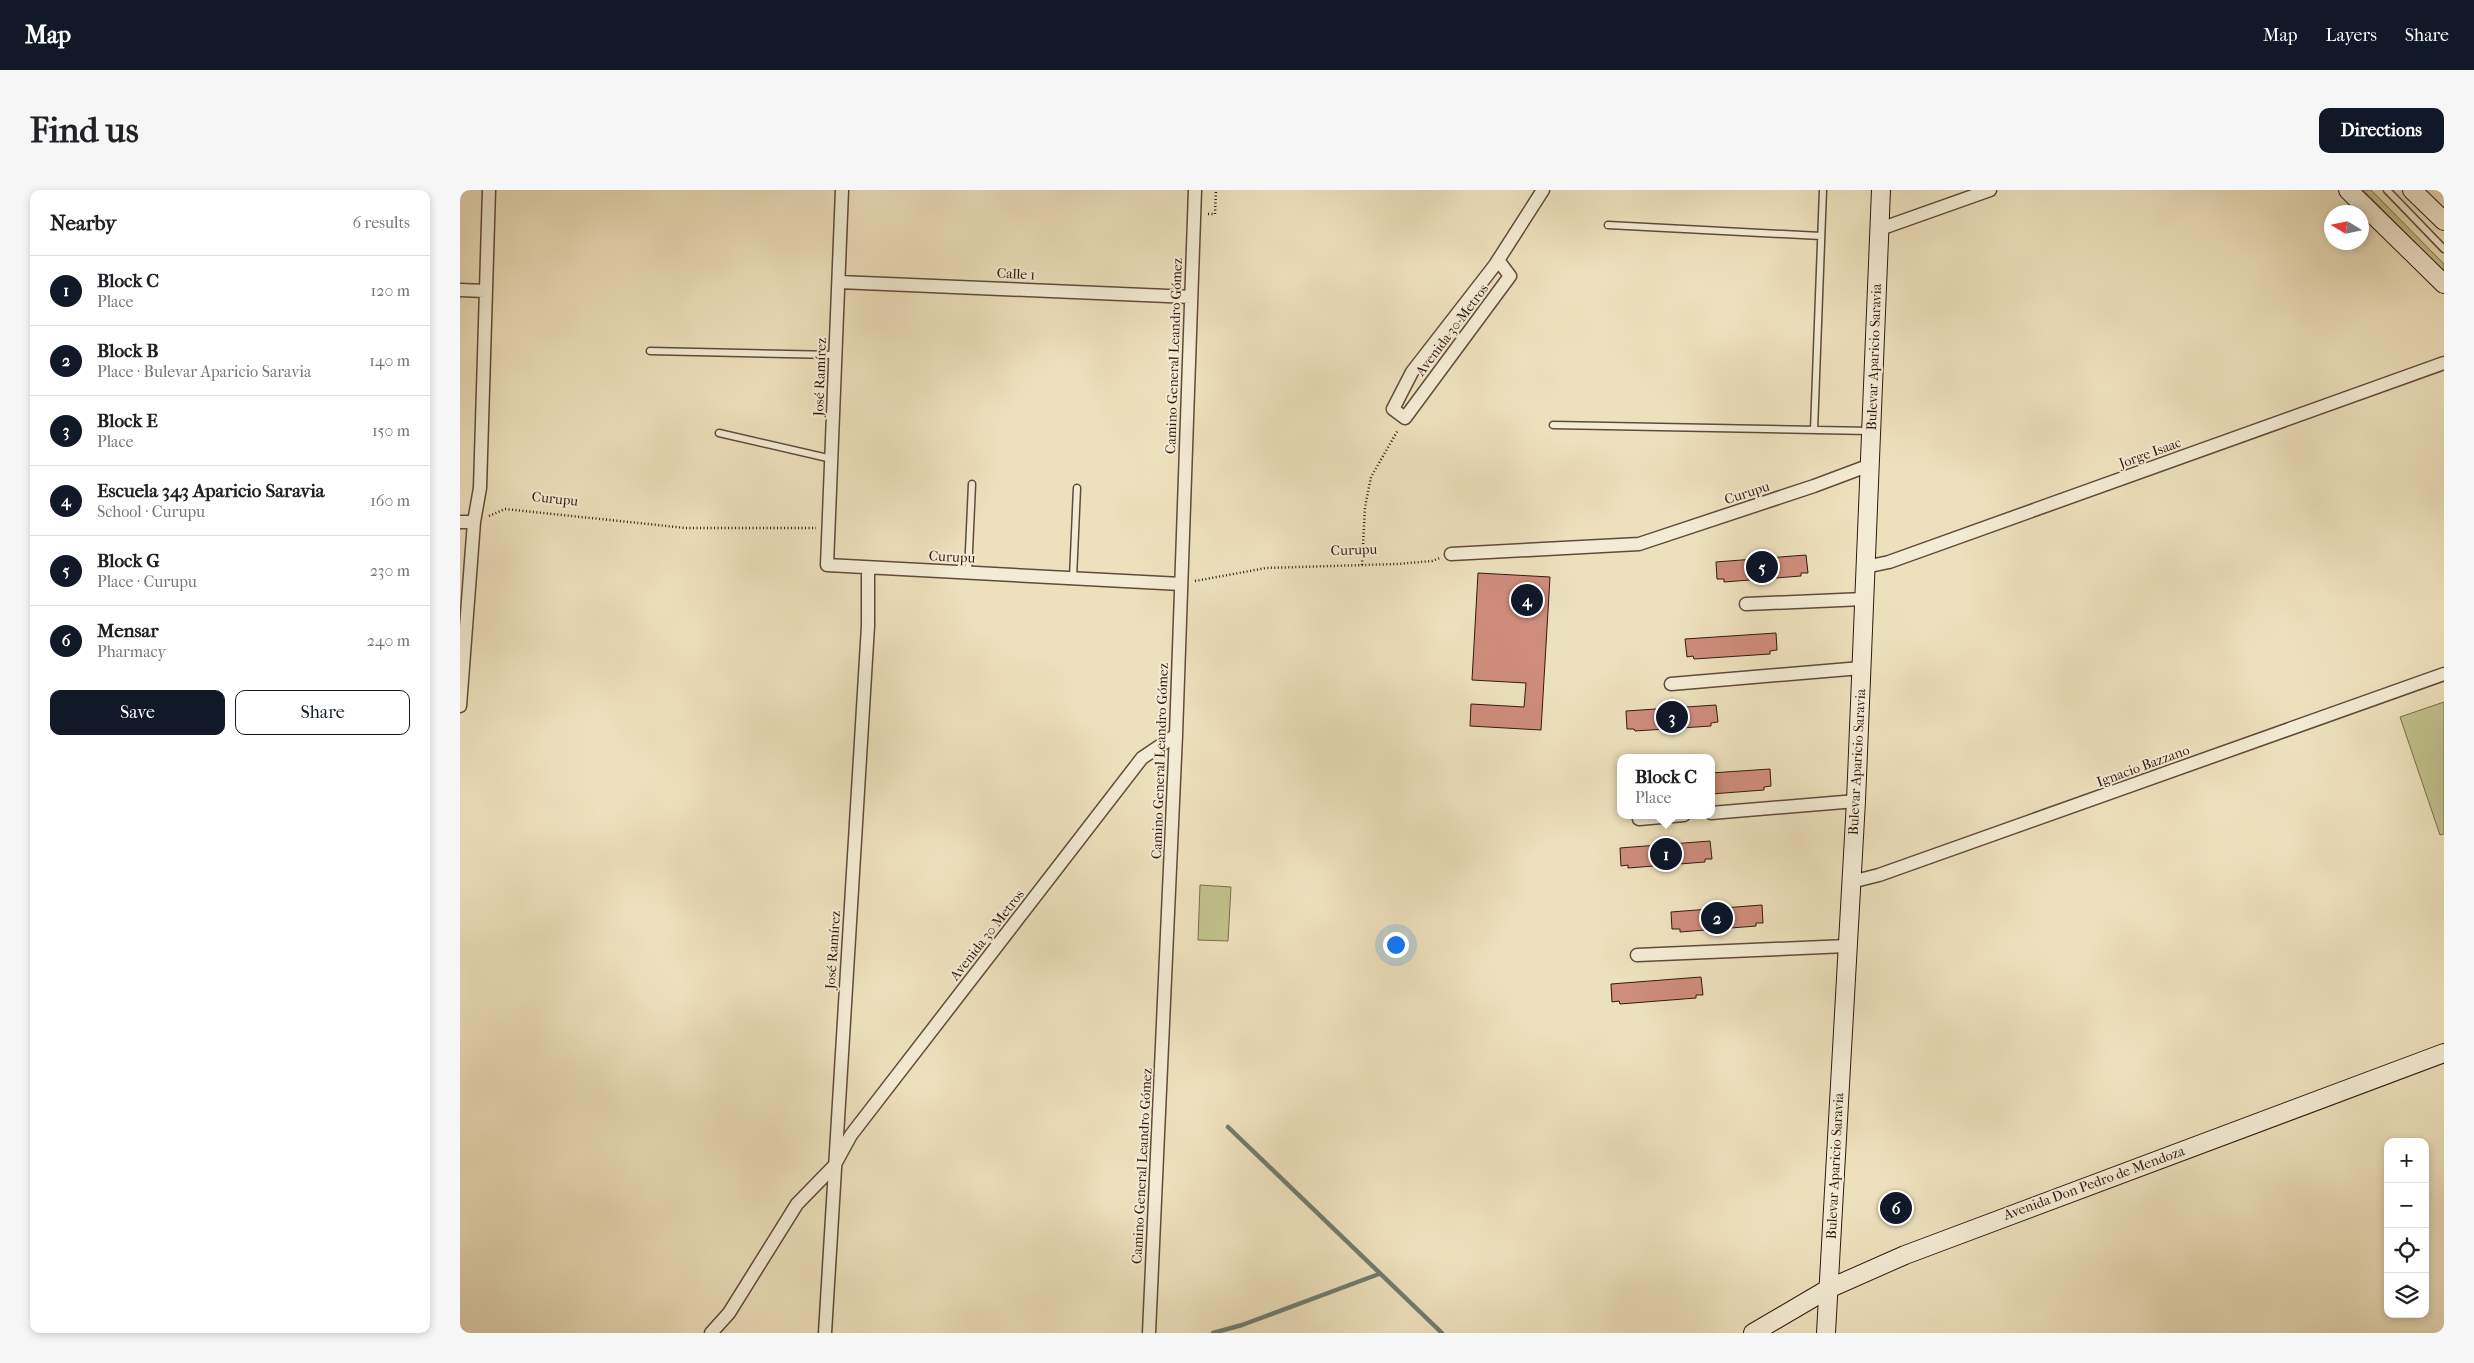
<!DOCTYPE html>
<meta charset="utf-8">
<style>
body{margin:0;font-family:"IM FELL French Canon",serif;background:#f6f6f6;color:#202124}
.controls{position:absolute;right:15px;bottom:15px;display:grid;overflow:hidden;border-radius:10px;box-shadow:0 2px 8px #0003}
.controls button{width:45px;height:45px;display:grid;place-items:center;padding:0;border:0;border-bottom:1px solid #e0e0e0;background:#fff;color:#202124;font:25px sans-serif}
.compass{position:absolute;left:1864px;top:15px;width:45px;height:45px;border-radius:50%;background:#fff;box-shadow:0 2px 8px #0003;rotate:280deg}
.you{position:absolute;left:935px;top:754px;width:18px;height:18px;margin:-12px;border:4px solid #fff;border-radius:50%;background:#1a73e8;box-shadow:0 0 0 8px #1a73e833}
.badge{display:grid;place-items:center;width:32px;height:32px;border-radius:50%;background:#111827;color:#fff;font-size:16px;font-weight:700}
.pin{position:absolute;translate:-50% -50%;border:2px solid #fff;box-shadow:0 1px 5px #0006}
.popup{position:absolute;left:1157px;top:564px;width:98px;height:65px;box-sizing:border-box;display:grid;place-content:center;border-radius:10px;background:#fff;filter:drop-shadow(0 1px 4px #0005);font-size:16px;white-space:nowrap;color:#757577}
.popup b{font-size:19px;color:#202124}
.popup::after{content:'';position:absolute;left:50%;top:100%;margin-left:-10px;border:10px solid transparent;border-top-color:#fff}
.list{margin:0;padding:0;list-style:none}
h2{display:flex;justify-content:space-between;align-items:center;height:65px;margin:0;padding:0 20px;font-size:21px}
h2 small{font-size:16px;font-weight:400;color:#757577}
.list li{display:grid;grid-template-columns:32px 1fr auto;gap:15px;align-items:center;box-sizing:border-box;height:70px;padding:0 20px;border-top:1px solid #e0e0e0}
.list b{display:block;font-size:19px;white-space:nowrap}
.list p{margin:0;font-size:16px;white-space:nowrap;color:#757577}
.list em{font-size:16px;font-style:normal;color:#757577}
.actions{display:flex;gap:10px;padding:15px 20px}
.actions a{flex:1;padding:11px 0;border:1px solid #111827;border-radius:10px;text-align:center;font-size:18px;color:#111827}
.actions .main{background:#111827;color:#fff}
.icon{flex:none;width:28px;height:28px;fill:none;stroke:currentColor;stroke-width:2;stroke-linecap:round;stroke-linejoin:round}
.map{position:relative;flex:none;width:1984px;height:1143px;overflow:hidden;border-radius:10px}
header{display:flex;align-items:center;gap:30px;box-sizing:border-box;height:70px;padding:0 25px;background:#111827;color:#fff}
header strong{font-size:24px}
nav{display:flex;gap:28px;margin-inline-start:auto;font-size:18px}
.intro{display:flex;align-items:center;justify-content:space-between;box-sizing:border-box;height:120px;padding:0 30px}
h1{margin:0;font-size:35px}
.button{padding:12px 22px;border-radius:10px;background:#111827;color:#fff;font-size:18px;font-weight:700}
main{display:flex;gap:30px;padding:0 30px}
aside{flex:1;background:#fff;border-radius:10px;box-shadow:0 2px 8px #0003}
.map>svg:first-child{display:block}
.green{fill:#c0c18c;stroke:#786d4e}
.lines{fill:none;stroke-linecap:round;stroke-linejoin:round}
.stream{stroke:#6f7c70;stroke-width:4.5}
.building{fill:#cf8d7c;stroke:#31190f}
.lane-casing{stroke:#604b3a;stroke-width:9}
.street-casing{stroke:#604b3a;stroke-width:15}
.secondary-casing{stroke:#31190f;stroke-width:20}
.path{stroke:#31190f;stroke-width:2.5;stroke-dasharray:1 2.5;stroke-linecap:butt}
.lane{stroke:#f3ecd4;stroke-width:6}
.street{stroke:#f3ecd4;stroke-width:12}
.secondary{stroke:#f3ecd4;stroke-width:18}
.labels{text-anchor:middle;dominant-baseline:central;stroke-width:4;stroke-linejoin:round;paint-order:stroke}
.street-label{font-size:14px;fill:#31190f;stroke:#f3ecd4}
</style>
<header>
<strong>Map</strong>
<nav><a>Map</a><a>Layers</a><a>Share</a></nav>
</header>
<div class="intro"><h1>Find us</h1><a class="button">Directions</a></div>
<main>
<aside>
<h2>Nearby<small>6 results</small></h2>
<ul class="list">
<li><span class="badge">1</span><div><b>Block C</b><p>Place</p></div><em>120 m</em></li>
<li><span class="badge">2</span><div><b>Block B</b><p>Place · Bulevar Aparicio Saravia</p></div><em>140 m</em></li>
<li><span class="badge">3</span><div><b>Block E</b><p>Place</p></div><em>150 m</em></li>
<li><span class="badge">4</span><div><b>Escuela 343 Aparicio Saravia</b><p>School · Curupu</p></div><em>160 m</em></li>
<li><span class="badge">5</span><div><b>Block G</b><p>Place · Curupu</p></div><em>230 m</em></li>
<li><span class="badge">6</span><div><b>Mensar</b><p>Pharmacy</p></div><em>240 m</em></li>
</ul>
<div class="actions"><a class="main">Save</a><a>Share</a></div>
</aside>
<div class="map">
<svg width="1984" height="1143" viewBox="0 0 1984 1143">
<rect width="100%" height="100%" fill="#ede1bd"/>
<filter id="stains"><feTurbulence type="fractalNoise" baseFrequency=".004" numOctaves="4"/><feColorMatrix values="0 0 0 0 .2 0 0 0 0 .09 0 0 0 0 .02 0 0 0 .5 -.17"/></filter>
<radialGradient id="worn" r=".72"><stop offset=".6" stop-color="#630" stop-opacity="0"/><stop offset="1" stop-color="#630" stop-opacity=".3"/></radialGradient>
<path class="green" d="M1903,0H1911L1984,74V81Z
M1984,512V644L1980,645L1940,527Z
M740,695L771,697L768,751L738,750Z"/>
<g class="lines">
<path class="stream" d="M768,937L982,1143
M753,1143L782,1135L919,1084"/>
</g>
<path class="building" d="M1346,365L1348,383H1341V386L1264,392V389H1257L1256,372Z
M1018,383L1090,387L1081,540L1010,536L1011,514L1064,517L1066,493L1012,490Z
M1316,443L1317,460L1310,461V464L1234,469L1233,466L1227,467L1225,449Z
M1256,515L1258,532L1251,533V536L1175,541L1174,539H1167L1166,521Z
M1310,579L1311,596L1304,597V600L1251,604V583Z
M1250,651L1252,669H1245V672L1168,678V675L1161,676L1160,658Z
M1302,715L1303,733H1296V736L1220,742V739H1212L1211,722Z
M1241,787L1243,805H1236V808L1160,814L1159,811L1152,812L1151,794Z
M1442,1002L1451,1025L1430,1034L1420,1011Z"/>
<g class="lines">
<defs>
<path id="lane" d="M1927,0L1984,59
M1148,35L1361,46
M190,161L376,165
M1093,235L1410,241
M1354,240L1363,0
M259,243L372,269
M508,383L512,294
M613,388L617,298"/>
<path id="street" d="M382,0L367,375L721,394
M1420,39L1530,0
M1038,70L1050,86L945,228L933,219L952,182L1035,75L1083,0
M379,92L731,107
M0,100L25,101
M0,332H14
M991,364L1179,354L1354,296L1410,275
M1405,377L1429,372L1984,173
M1286,414L1404,409
M1211,494L1401,478
M0,516L14,332L20,298L29,0
M1251,623L1396,611
M1179,629L1224,625
M1391,692L1419,685L1984,484
M1177,765L1387,756
M251,1143L269,1123L337,1014L374,976L391,945L682,568L716,545
M365,1143L408,436V378
M689,1143L716,545L735,0"/>
<path id="secondary" d="M1888,0L1984,94
M1952,0L1984,31
M1293,1143L1368,1099L1445,1065L1984,863
M1366,1143L1396,611L1421,0"/>
</defs>
<use href="#lane" class="lane-casing"/>
<use href="#street" class="street-casing"/>
<use href="#secondary" class="secondary-casing"/>
<path class="path" d="M748,24H755L756,0
M29,326L45,319L226,338H356
M902,375L905,317L911,287L938,240
M735,391L806,378L937,374L972,371L980,368"/>
<use href="#lane" class="lane"/>
<use href="#street" class="street"/>
<use href="#secondary" class="secondary"/>
</g>
<g class="labels">
<g class="street-label">
<text transform="translate(556 84) rotate(3)">Calle 1</text>
<text transform="translate(992 140) rotate(-53)">Avenida 30 Metros</text>
<text transform="translate(714 166) rotate(-88)">Camino General Leandro Gómez</text>
<text transform="translate(1414 167) rotate(-88)">Bulevar Aparicio Saravia</text>
<text transform="translate(360 187) rotate(-88)">José Ramírez</text>
<text transform="translate(1690 263) rotate(-20)">Jorge Isaac</text>
<text transform="translate(1287 303) rotate(-18)">Curupu</text>
<text transform="translate(95 309) rotate(6)">Curupu</text>
<text transform="translate(894 360) rotate(-2)">Curupu</text>
<text transform="translate(492 367) rotate(3)">Curupu</text>
<text transform="translate(700 571) rotate(-88)">Camino General Leandro Gómez</text>
<text transform="translate(1397 572) rotate(-87)">Bulevar Aparicio Saravia</text>
<text transform="translate(1683 576) rotate(-20)">Ignacio Bazzano</text>
<text transform="translate(527 745) rotate(-52)">Avenida 30 Metros</text>
<text transform="translate(373 760) rotate(-86)">José Ramírez</text>
<text transform="translate(682 976) rotate(-87)">Camino General Leandro Gómez</text>
<text transform="translate(1375 976) rotate(-87)">Bulevar Aparicio Saravia</text>
<text transform="translate(1634 993) rotate(-20)">Avenida Don Pedro de Mendoza</text>
</g>
</g>
<rect width="100%" height="100%" filter="url(#stains)"/>
<rect width="100%" height="100%" fill="url(#worn)"/>
</svg>
<div class="controls">
<button>+</button>
<button>−</button>
<button><svg class="icon" aria-label="locate" viewBox="0 0 24 24"><circle cx="12" cy="12" r="6"/><path d="M12 2v4M12 18v4M2 12h4M18 12h4"/></svg></button>
<button><svg class="icon" aria-label="layers" viewBox="0 0 24 24"><path d="M12 4l9 5-9 5-9-5zM3 14l9 5 9-5"/></svg></button>
</div>
<svg class="compass" viewBox="-18 -18 36 36"><path d="M0-13l5 13h-10z" fill="#e53935"/><path d="M0 13l5-13h-10z" fill="#757577"/></svg>
<div class="you"></div>
<div class="pin badge" style="left:1206px;top:664px">1</div>
<div class="popup"><b>Block C</b>Place</div>
<div class="pin badge" style="left:1257px;top:728px">2</div>
<div class="pin badge" style="left:1212px;top:527px">3</div>
<div class="pin badge" style="left:1067px;top:410px">4</div>
<div class="pin badge" style="left:1302px;top:377px">5</div>
<div class="pin badge" style="left:1436px;top:1018px">6</div>
</div>
</main>
